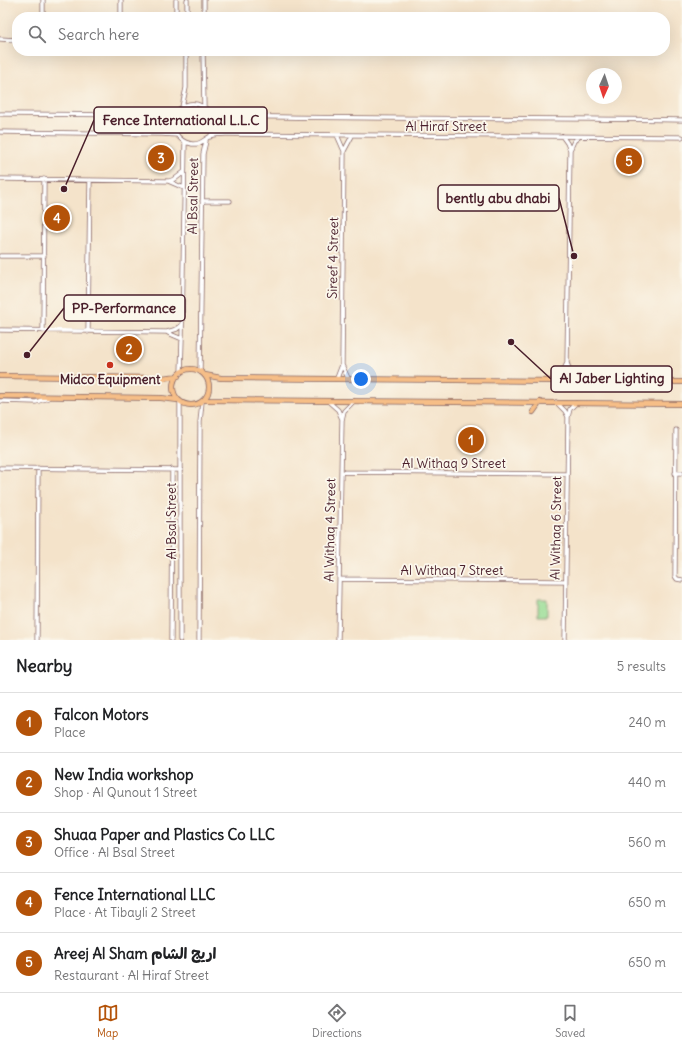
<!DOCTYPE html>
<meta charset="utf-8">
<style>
body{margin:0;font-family:Delius,"Playpen Sans Arabic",sans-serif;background:#f6f6f6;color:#202124}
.compass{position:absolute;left:586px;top:68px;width:36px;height:36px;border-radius:50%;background:#fff;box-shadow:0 4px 16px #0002;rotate:183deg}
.you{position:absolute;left:361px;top:379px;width:14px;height:14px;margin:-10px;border:3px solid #fff;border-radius:50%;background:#1a73e8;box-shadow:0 0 0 6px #1a73e833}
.badge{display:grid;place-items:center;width:26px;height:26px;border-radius:50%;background:#b45309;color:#fff;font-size:13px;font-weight:700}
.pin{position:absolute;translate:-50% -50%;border:2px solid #fff;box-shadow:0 1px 4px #0006}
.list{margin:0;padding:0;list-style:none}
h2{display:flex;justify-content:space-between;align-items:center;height:52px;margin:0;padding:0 16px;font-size:17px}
h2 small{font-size:13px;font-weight:400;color:#757577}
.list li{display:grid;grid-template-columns:26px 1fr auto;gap:12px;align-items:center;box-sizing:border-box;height:60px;padding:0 16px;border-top:1px solid #e0e0e0}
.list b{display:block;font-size:15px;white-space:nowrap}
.list p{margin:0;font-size:13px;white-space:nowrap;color:#757577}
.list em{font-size:13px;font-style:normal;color:#757577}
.icon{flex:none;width:22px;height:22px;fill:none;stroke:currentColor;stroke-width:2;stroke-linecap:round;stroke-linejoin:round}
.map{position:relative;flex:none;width:682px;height:640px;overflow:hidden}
.search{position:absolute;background:#fff;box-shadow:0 4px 16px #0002;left:12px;right:12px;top:12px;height:44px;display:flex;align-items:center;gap:10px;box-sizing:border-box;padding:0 14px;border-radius:16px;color:#757577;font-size:15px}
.sheet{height:352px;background:#fff}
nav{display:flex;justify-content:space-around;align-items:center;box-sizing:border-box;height:56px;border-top:1px solid #e0e0e0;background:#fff;font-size:11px;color:#757577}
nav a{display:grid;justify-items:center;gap:2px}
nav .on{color:#b45309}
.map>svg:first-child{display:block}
.green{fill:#9add95;stroke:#727e60}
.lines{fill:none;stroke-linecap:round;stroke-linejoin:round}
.minor-casing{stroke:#866463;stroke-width:5}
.major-casing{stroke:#866463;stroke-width:6}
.minor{stroke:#fff;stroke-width:3.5}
.major{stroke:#f6be87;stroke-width:4.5}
.poi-dot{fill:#c8321e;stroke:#fbf7ec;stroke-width:1.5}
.labels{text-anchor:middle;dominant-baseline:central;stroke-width:3.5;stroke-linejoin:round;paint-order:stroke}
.street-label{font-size:13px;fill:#4a1f2b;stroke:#fbf7ec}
.poi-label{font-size:13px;font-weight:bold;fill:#4a1f2b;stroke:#fbf7ec}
.leader{fill:none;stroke:#4a1f2b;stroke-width:1.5}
.callout-dot{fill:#4a1f2b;stroke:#fbf7ec;stroke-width:1.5}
.callout{fill:#fbf7ec;stroke:#4a1f2b;stroke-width:1.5}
.callout-label{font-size:14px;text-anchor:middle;font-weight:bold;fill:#4a1f2b}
</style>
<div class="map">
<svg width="682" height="640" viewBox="0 0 682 640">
<rect width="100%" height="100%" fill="#fbf7ec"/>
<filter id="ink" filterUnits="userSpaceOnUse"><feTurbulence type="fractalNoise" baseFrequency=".025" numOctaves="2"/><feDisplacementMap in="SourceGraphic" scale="8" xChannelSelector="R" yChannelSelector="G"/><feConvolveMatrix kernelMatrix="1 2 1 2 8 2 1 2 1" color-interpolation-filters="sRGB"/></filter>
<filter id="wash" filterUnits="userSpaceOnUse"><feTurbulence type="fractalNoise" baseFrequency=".012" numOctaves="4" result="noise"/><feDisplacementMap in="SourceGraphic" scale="16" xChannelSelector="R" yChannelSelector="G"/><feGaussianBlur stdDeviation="0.9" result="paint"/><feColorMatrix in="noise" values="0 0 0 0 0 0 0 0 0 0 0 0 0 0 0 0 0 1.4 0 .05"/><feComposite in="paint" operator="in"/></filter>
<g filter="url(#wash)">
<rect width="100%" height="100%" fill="#f4e3ca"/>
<path class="green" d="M538,599H547V616H538Z"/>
</g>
<g filter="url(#ink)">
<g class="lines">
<defs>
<path id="minor" d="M43,17V0
M121,17V0
M176,17V0
M187,17V0
M204,17V0
M0,39L17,40
M203,51L204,107
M182,107L186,88V51
M211,113L218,116H226C378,119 530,118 682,120
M0,114L161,115H171L177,112
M0,132L162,134L177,135
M337,135L344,151
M562,136L567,143L570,150
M210,137C227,107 183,91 175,117C173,122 173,128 175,132C179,139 185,143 192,144C201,145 204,139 211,136C216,134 221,134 226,134L682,137
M0,179L168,181L184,188
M169,181L175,179L184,172
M202,201H230
M0,256H44
M0,330L167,332L177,329L182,325
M43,331L44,179
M88,332L90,180
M168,333L182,339
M567,363L570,371L578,381
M342,365L348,378
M200,372L203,154L206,141
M181,373L182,339L185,142
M337,378L342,365L344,151L352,136
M557,381L561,376L567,363L570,150L574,141L579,137
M0,401L36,402L48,398
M329,402L338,410L342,419
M556,402L565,411L568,417
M676,430L675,576L677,579L682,580
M0,468L181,470
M341,472L566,474
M675,473H682
M339,579L565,581
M37,640L38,468
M171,640L172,469
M180,640V401
M199,640L200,422L202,402
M338,640L342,420L344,411L354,401
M565,640L568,417L570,409L576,403"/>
<path id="major" d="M173 387a18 18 0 1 1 36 0a18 18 0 1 1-36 0Z
M205,375L221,378L682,382
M0,376L162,378L178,376
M0,396L161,398L178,400
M205,400L682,404
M533,412L540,402"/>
</defs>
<use href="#minor" class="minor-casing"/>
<use href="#major" class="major-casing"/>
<use href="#minor" class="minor"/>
<use href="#major" class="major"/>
</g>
</g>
<circle class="poi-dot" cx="110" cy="365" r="4"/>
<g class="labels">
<g class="street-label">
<text x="446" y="126">Al Hiraf Street</text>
<text transform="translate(193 196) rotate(-89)">Al Bsal Street</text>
<text transform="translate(333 258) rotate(-89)">Sireef 4 Street</text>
<text x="454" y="463">Al Withaq 9 Street</text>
<text transform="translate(171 521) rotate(-90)">Al Bsal Street</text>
<text transform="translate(556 528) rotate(-89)">Al Withaq 6 Street</text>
<text transform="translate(330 530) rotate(-89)">Al Withaq 4 Street</text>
<text x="452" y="570">Al Withaq 7 Street</text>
</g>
<g class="poi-label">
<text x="110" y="379">Midco Equipment</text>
</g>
</g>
<path class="leader" d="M64 189L94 120M574 256L559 198M27 355L64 308M511 342L551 379"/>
<g class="callout-dot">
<circle cx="64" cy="189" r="4"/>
<circle cx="574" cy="256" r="4"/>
<circle cx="27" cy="355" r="4"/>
<circle cx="511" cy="342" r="4"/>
</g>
<g class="callout">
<rect x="94" y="107" width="173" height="26" rx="4"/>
<rect x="438" y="185" width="121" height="26" rx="4"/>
<rect x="64" y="295" width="121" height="26" rx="4"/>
<rect x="551" y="366" width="121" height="26" rx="4"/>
</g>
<g class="callout-label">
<text x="181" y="125">Fence International L.L.C</text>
<text x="498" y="203">bently abu dhabi</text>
<text x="124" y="313">PP-Performance</text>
<text x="612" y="383">Al Jaber Lighting</text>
</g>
</svg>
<svg class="compass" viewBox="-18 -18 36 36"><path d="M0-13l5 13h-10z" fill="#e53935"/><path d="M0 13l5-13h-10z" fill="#757577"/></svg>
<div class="you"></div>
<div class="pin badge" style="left:471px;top:440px">1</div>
<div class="pin badge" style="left:129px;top:349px">2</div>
<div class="pin badge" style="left:161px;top:158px">3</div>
<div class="pin badge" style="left:57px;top:218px">4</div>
<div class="pin badge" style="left:629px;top:161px">5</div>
<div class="search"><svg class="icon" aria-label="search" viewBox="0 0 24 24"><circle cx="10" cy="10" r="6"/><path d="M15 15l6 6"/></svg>Search here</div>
</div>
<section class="sheet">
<h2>Nearby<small>5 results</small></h2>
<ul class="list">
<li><span class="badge">1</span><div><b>Falcon Motors</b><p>Place</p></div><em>240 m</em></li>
<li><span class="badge">2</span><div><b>New India workshop</b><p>Shop · Al Qunout 1 Street</p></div><em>440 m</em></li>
<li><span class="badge">3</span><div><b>Shuaa Paper and Plastics Co LLC</b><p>Office · Al Bsal Street</p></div><em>560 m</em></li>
<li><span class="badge">4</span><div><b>Fence International LLC</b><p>Place · At Tibayli 2 Street</p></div><em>650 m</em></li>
<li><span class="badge">5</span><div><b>Areej Al Sham اريج الشام</b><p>Restaurant · Al Hiraf Street</p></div><em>650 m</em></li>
</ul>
</section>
<nav>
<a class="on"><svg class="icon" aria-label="map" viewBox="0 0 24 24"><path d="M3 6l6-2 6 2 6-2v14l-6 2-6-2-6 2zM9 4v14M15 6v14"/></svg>Map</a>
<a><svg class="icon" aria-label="directions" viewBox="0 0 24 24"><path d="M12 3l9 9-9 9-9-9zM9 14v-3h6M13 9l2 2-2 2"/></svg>Directions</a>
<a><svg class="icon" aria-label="saved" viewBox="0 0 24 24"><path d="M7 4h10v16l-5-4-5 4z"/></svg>Saved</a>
</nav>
